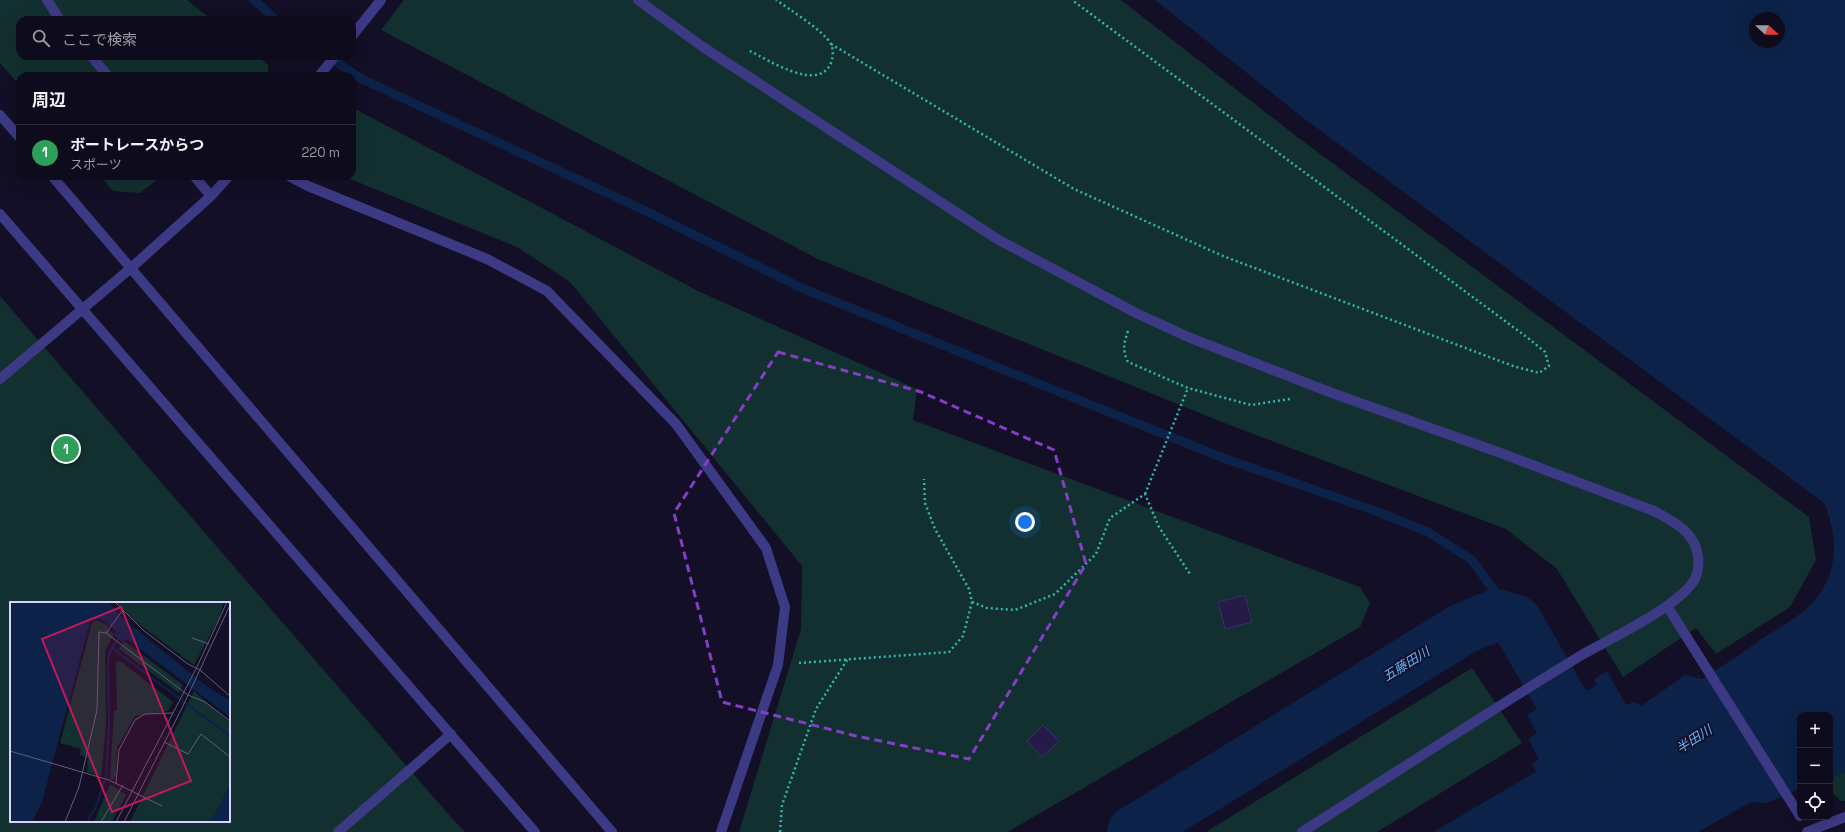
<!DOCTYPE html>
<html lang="ja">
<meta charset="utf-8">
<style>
body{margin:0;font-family:"Space Grotesk","Noto Sans JP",sans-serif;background:#171425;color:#f1f3f6}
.controls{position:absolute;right:12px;bottom:12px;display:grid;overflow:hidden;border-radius:8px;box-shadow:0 4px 16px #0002}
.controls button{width:36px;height:36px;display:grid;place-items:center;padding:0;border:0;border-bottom:1px solid #2e2b3b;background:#0e0b1c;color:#f1f3f6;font:20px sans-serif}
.compass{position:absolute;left:1749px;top:12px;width:36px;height:36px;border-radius:50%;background:#0e0b1c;box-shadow:0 4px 16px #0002;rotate:112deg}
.you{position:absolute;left:1025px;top:522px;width:14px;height:14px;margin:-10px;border:3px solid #fff;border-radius:50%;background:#1a73e8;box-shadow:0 0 0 6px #1a73e833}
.badge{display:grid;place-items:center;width:26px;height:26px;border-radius:50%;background:#d93025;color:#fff;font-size:13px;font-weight:700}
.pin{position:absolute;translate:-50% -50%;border:2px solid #fff;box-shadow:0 1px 4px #0006}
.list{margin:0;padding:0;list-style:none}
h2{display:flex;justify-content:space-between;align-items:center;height:52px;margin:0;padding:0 16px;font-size:17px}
h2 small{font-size:13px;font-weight:400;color:#9b9ba3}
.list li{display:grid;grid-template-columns:26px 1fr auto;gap:12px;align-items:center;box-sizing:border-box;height:56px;padding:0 16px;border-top:1px solid #2e2b3b}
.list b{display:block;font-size:15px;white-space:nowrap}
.list p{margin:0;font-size:13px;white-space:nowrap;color:#9b9ba3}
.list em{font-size:13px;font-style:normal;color:#9b9ba3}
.icon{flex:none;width:22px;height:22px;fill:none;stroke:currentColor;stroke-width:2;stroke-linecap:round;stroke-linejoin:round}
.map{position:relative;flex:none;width:1845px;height:832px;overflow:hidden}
.search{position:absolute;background:#0e0b1c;box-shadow:0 4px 16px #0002;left:16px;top:16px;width:340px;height:44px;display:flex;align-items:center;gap:10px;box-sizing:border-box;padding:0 14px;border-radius:12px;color:#9b9ba3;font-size:15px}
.panel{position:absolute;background:#0e0b1c;box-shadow:0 4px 16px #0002;left:16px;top:72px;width:340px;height:108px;border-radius:12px}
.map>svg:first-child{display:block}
.green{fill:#12302f;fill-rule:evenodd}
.water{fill:#0c2248;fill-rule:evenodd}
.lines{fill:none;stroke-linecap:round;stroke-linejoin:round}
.stream{stroke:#0c2248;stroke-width:9}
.river{stroke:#0c2248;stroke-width:52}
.building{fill:#241b47;stroke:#3b2d73}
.path{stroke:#2fb8b0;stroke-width:2.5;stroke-dasharray:2 3;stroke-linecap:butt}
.minor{stroke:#3d3a85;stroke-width:10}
.marked{fill:none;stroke:#843dc5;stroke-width:3;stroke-dasharray:8 5;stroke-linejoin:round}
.labels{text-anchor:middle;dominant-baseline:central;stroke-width:3.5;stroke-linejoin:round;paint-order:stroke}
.water-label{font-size:13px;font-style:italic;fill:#62b6ff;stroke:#130f26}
.inset-river{fill:none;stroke:#0c2248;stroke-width:2}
.inset-road{fill:none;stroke:#625e7d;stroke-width:1}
.view{fill:#c2185b;fill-opacity:0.15;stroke:#c2185b;stroke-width:2}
.inset-edge{fill:none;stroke:#d9d4ff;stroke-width:2}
</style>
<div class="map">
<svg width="1845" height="832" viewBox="0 0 1845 832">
<rect width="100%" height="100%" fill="#130f26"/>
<path class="green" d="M0,0H187L212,20H20V56H257L268,65V76H20V86L0,63Z
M404,0H1121L1300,139L1809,517L1816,560L1790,607L1716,654L1696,628L1623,677L1557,569L1506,529L1232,426L818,259L381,30Z
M352,110H357L700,292L917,389L913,420L1360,587L1370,603L1360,627L1008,832H739L801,629L802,566L570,282L517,247L343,176H352Z
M100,176H162L140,193L113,191Z
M0,296L449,815L465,832H0ZM11,603H229V821H11Z
M1472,668L1522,743L1377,832H1206Z
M1845,772V801H1841L1830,791V777Z"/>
<path class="water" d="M1155,0H1845V772L1830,777V715H1800V789L1766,803L1751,802L1698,832H1433L1536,772L1532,764L1539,759L1528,739L1537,733L1527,715L1578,685L1583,693L1597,685L1594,679L1607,671L1626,705L1635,702L1641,706L1685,675L1702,679C1724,665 1745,651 1766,636C1782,626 1802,615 1815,600C1839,572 1838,535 1824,503L1306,120ZM1755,18H1779V42H1755Z"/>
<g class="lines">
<path class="stream" d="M254,0L276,20
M327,56L362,79L650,213L806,290L1226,459L1381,513L1428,532L1472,560L1516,621"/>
<path class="river" d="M1133,832L1464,628L1496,615L1516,621L1595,758"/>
</g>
<path class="building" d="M1245,595L1252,622L1225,629L1218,602Z
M1043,725L1059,741L1042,757L1027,741Z"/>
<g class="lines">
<path class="path" d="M831,44L1074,189L1223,256L1513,366L1539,373L1549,366L1545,352L1528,338L1072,0
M750,51C768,60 816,91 830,65C833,60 834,49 831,44C824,31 789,9 776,0
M1128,331C1124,343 1122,350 1128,362L1188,388L1251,405L1290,399
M1145,494L1188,388
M972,602L987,608L1015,610L1055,594L1096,554L1110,518L1145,494L1159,527L1190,574
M799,663L949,652L963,636L972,602L969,589L935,529L925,503L924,479
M780,832L782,805L816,709L847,660"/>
<path class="minor" d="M47,0L60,20
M638,0L703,47L997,239L1136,313L1188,337L1332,393L1498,452L1654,511C1673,521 1695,532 1698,556C1699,563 1698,572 1695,579C1679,607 1609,639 1580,656C1486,713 1395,773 1302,832
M352,36L381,0
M91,56L108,76
M319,76L335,56
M0,115L20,138
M52,176L612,832
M194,176L211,196
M289,176L308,186L487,259L547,291L676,424L766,548L785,607L778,665L721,832
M0,214L535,832
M0,379L131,268L211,196L229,176
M1667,606L1800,816
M338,832L451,734
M1807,832L1845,817"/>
</g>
<path class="marked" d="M778,352L921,392L1054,450L1086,564L969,759L856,736L722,702L674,513Z"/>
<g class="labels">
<g class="water-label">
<text transform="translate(1406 664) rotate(-32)">五藤田川</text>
<text transform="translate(1694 739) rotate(-33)">半田川</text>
</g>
</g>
<g transform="translate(10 602)">
<rect width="220" height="220" fill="#130f26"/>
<path d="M106,0H214L209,16L184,63L126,20ZM86,18L99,24L97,27L104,32L95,49L96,124L91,174L77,170L78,156L70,153L71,147L50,141L82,21ZM114,39L173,83L169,91L109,47ZM110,59L163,100L158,109L125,114L107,146L106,173L104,177H100L104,109L107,108L106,60ZM184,89L220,121V220H120ZM100,182L116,193L102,220H84Z" fill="#12302f"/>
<path d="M0,0H99L111,15L195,83L220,99V115L117,37L112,40L107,36L104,34L106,29L101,25L90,17H83L80,20L32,200L22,220H0ZM220,182V220H201Z" fill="#0c2248"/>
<path class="inset-river" d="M110,35L103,44L106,49L220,134M96,175L99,124L98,56L103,44M77,220L86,205L95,178"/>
<path class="inset-road" d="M105,0L133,28L178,62L190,68L220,94M96,31L112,9M182,36L199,42M220,46V70M154,140L178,152L191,132L220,155M0,149L99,178L152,204M106,181L109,148L125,118L135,112L163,111M55,220L69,185L87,108L89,30L96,31L178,93L195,100L220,119M91,220L113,183M106,220L187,65L217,0M114,220L173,104L220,3"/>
<path class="view" d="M111,5L181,179L102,210L32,37Z"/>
<rect width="220" height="220" class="inset-edge"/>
</g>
</svg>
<div class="controls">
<button>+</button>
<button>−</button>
<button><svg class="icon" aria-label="locate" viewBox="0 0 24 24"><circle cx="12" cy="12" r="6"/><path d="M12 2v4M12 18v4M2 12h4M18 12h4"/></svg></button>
</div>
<svg class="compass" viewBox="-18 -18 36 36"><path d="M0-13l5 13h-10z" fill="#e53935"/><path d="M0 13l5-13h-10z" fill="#9b9ba3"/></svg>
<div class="you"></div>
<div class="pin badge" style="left:66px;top:449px;background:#2e9e5b">1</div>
<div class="search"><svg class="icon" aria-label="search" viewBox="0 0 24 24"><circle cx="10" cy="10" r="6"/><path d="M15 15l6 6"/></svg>ここで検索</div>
<section class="panel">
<h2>周辺<small></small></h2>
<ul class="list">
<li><span class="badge" style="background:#2e9e5b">1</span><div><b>ボートレースからつ</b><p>スポーツ</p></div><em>220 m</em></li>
</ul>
</section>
</div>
